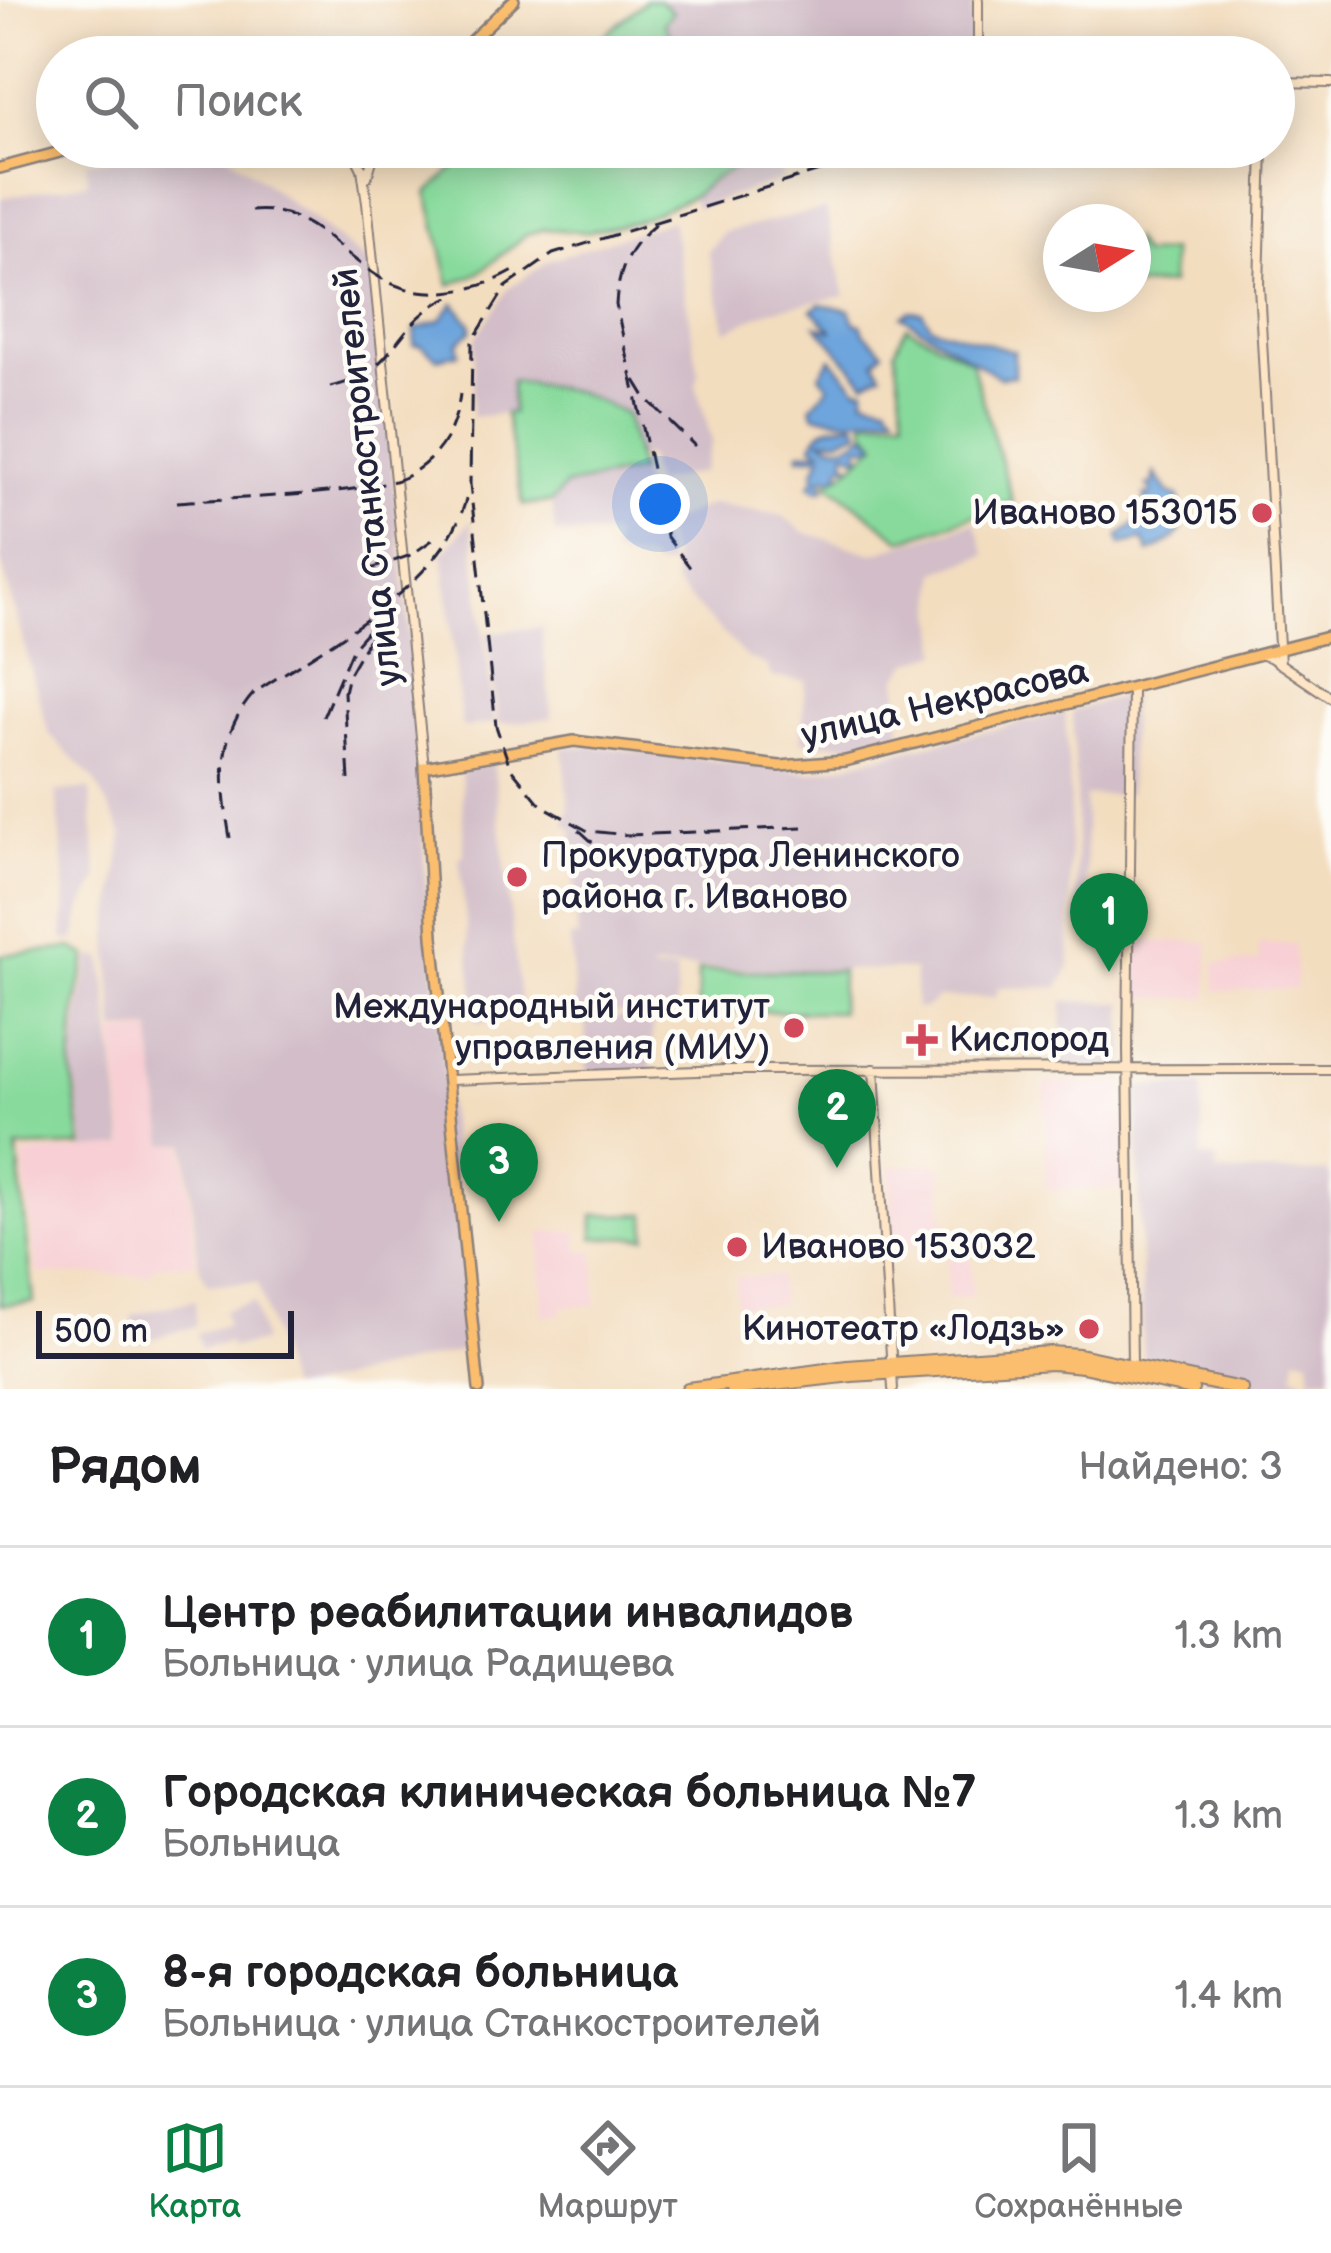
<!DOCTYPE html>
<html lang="ru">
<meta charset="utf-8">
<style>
body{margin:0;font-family:"Balsamiq Sans",sans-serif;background:#f6f6f6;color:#202124}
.compass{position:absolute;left:1043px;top:204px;width:108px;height:108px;border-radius:50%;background:#fff;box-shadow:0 6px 30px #0003;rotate:79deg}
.scale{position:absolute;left:36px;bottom:30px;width:258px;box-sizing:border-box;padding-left:12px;border:6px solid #22223b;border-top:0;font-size:33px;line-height:42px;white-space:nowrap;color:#22223b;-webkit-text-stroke:9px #fdfcf7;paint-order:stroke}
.you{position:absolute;left:660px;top:504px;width:42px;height:42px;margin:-30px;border:9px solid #fff;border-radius:50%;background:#1a73e8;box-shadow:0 0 0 18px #1a73e833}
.badge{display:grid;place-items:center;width:78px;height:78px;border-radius:50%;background:#0b8043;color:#fff;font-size:39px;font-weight:700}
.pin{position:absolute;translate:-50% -99px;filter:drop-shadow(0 3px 6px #0008)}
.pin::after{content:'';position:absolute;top:63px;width:42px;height:36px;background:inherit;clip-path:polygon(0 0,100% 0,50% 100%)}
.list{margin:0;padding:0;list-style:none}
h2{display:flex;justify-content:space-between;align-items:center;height:156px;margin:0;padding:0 48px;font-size:51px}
h2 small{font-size:39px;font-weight:400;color:#757577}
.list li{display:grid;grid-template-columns:78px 1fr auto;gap:36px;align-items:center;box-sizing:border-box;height:180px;padding:0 48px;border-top:3px solid #e0e0e0}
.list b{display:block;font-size:45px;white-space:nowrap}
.list p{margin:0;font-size:39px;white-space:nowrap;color:#757577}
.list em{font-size:39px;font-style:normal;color:#757577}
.icon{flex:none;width:66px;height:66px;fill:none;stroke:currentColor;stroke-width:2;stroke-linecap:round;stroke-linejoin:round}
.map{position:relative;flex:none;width:1331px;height:1389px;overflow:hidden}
.search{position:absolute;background:#fff;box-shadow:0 6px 30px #0003;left:36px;right:36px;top:36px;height:132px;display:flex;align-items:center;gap:30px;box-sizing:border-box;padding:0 42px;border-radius:66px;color:#757577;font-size:45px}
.sheet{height:696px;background:#fff}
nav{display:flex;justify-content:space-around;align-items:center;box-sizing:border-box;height:168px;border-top:3px solid #e0e0e0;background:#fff;font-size:33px;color:#757577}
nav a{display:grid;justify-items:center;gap:6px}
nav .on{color:#0b8043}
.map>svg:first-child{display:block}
.built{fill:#f7cfd4}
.industrial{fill:#d2bdc8}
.green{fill:#88da9c;stroke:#557e6c;stroke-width:3}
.water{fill:#6ea5dc;stroke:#48648c;stroke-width:3}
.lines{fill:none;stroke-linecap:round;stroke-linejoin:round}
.secondary-casing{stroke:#8a807d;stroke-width:12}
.primary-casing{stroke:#8a807d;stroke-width:14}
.highway-casing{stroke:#8a807d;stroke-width:16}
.secondary{stroke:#fde5c5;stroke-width:8}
.primary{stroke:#fbbe6e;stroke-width:9}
.highway{stroke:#fbbe6e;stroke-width:12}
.rail{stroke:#22223b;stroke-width:3;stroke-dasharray:18 9;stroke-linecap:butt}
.poi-dot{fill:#d1495b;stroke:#fdfcf7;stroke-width:4.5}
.labels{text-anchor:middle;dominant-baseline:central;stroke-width:9;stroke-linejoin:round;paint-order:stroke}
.street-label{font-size:36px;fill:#22223b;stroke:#fdfcf7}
.poi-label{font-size:36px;fill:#22223b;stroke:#fdfcf7;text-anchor:end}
</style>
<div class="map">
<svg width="1331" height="1389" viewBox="0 0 1331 1389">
<rect width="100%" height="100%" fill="#fdfcf7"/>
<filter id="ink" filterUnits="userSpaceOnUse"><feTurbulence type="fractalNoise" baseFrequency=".00833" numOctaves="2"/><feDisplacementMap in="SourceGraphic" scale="24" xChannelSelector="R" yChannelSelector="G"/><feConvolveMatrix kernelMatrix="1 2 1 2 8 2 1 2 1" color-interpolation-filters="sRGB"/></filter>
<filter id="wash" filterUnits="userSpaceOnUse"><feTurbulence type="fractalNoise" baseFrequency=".004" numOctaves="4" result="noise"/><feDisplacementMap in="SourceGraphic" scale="48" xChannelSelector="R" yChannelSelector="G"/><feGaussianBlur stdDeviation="2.7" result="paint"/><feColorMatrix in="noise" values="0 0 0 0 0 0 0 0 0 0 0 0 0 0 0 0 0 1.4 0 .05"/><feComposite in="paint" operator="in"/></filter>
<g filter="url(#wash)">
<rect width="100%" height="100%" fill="#f3ddbf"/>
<path class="built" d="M1130,941L1209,942L1208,998H1129Z
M1258,944H1295L1296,989L1215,991V963L1259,962Z
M151,1030L165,1143H184L196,1262L155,1266L149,1275L37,1274L22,1154L125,1146L113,1033Z
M1125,1082L1126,1189L1046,1190L1044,1084Z
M941,1164L945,1237L939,1243L893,1245L890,1166Z
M578,1231L579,1251H595L596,1305L562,1306L561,1315L543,1316L540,1232Z
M971,1256L972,1297L948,1298L947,1257Z
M779,1276L780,1305L736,1306V1277Z"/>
<path class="industrial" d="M659,0H972L973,57H683L664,22L673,12Z
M219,147L371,265L422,756L424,869L472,1348L301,1389H288L258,1283L208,1284L199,1267L186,1143L165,1144L151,1029L115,1031L109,939L123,835L95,781L49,734L0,558V198L88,182L86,162Z
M769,148L783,179L696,208L692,197L709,182Z
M826,209L845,296L770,310L726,331L708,252L724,232Z
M672,220L699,373L696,385L712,441L702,472L654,483L647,456L636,458L625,413L582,397L575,390L512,381V413L472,417L475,339L509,288L550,260Z
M639,471L670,566L652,567L651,560L613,554L615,535L555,534L552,502L565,486Z
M712,504L782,515L804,532L873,553L975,522L986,555L937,572L935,610L940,653L910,662L898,677L901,733L894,742L863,746L801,741L806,681L772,677L766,665L747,658L675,585L671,554L661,525Z
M471,521L494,723L462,728L443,553Z
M541,627L552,718L498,724L487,633Z
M1131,694L1129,794L1085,796L1087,924H1076V791L1072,711Z
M1065,713L1070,795V966L1059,987L998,988L997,997L938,998L927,1007L916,1009L914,970L653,968L650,971H677L676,1012L576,1015L570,938L578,937L572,829L565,824L569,808L563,747L591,746L812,772Z
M493,760L522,1015L521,1018L477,1022L459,858L464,855L461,766Z
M90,789L98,880L82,907L75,940H63L66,893L56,792Z
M91,956L103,958L124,1146L85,1149L74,1069L80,1003Z
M1063,1001L1124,1003V1068H1062Z
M653,1016L651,1073L587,1076L585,1019Z
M1202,1085V1158L1216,1159L1217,1173L1327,1172L1331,1177V1376L1310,1377V1358L1296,1356L1294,1374L1305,1380L1303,1389H1260L1143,1363L1137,1087Z
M195,1300L196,1326L137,1343L131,1315Z
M254,1302L263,1342L231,1348L229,1342L201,1349L196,1333L227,1325L223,1310Z"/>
<path class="green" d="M646,0H659L673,12L664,23L683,57H579Z
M476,147H798V154L779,167L768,148L709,182L693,196L634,222L585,232L543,229L527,234L479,273L450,285L428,193Z
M1133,240L1142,255L1171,251L1170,284L1133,287Z
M906,326L971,361L1013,502L902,540L827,483L840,476L877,444L865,427V421L905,417L895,351Z
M511,381L575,391L625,413L639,471L565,486L552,502L523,505L505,414L512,413Z
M72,948L87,956L76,1005L72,1069L82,1146L17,1148L34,1302L0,1305V955Z
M698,971H841L840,1012L698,1011Z
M646,1214L647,1237L594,1238V1215Z"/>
<path class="water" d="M454,303L471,324V331L458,342L459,353L437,358L421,345H414L415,329L440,321Z
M820,304L850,310L855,323L861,324L864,333L884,351L875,361L882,373L865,382L817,326L833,331L812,310Z
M909,311L922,312L932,327L1014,351V376L999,377L902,316Z
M831,358L857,388H865L864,398L887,403L896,413L850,420L815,415L811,407L829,386L820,375Z
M856,423L860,431L839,439H822C837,450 852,446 865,433L875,442L873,446H861L858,450L861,454L857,457L846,451L845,460L850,465H842L838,476L821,478L825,489L818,490L810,485L816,477L814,472L822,455L800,457V452L822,450L812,444C822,423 834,425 856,423Z
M1155,473L1169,493L1179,497C1186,536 1181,536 1149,553L1143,540L1121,545L1119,536C1137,524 1145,518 1145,495L1149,497L1151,490L1147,486L1153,484Z"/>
</g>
<g filter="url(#ink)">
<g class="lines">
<defs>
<path id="secondary" d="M978,0V57
M1274,82L1331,83
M1263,147L1259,286L1280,664
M352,149L362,169L367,203L424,767
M367,177L376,147
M1262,655L1270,657L1331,698
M1132,689L1128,1049L1132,1365
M874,1069L893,1389
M450,1080L726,1070L1331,1069"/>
<path id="primary" d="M454,57L514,0
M351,147L363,151L374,147
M0,168L79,147
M479,1389L433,936L424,767L574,741L780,766L845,761L1331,636"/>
<path id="highway" d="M688,1389L847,1367L1050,1353L1079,1355L1241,1389
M732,1389L852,1375L1052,1363L1082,1366L1192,1389"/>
</defs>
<use href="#secondary" class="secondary-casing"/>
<use href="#primary" class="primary-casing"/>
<use href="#highway" class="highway-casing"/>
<use href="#secondary" class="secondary"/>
<use href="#primary" class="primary"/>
<use href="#highway" class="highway"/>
<path class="rail" d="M251,211C307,205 337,251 379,277C420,303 481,293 520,267
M656,224C629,246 618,270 616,305L667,537L692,570
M635,380L646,398L695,446
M330,387C400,373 391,321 454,295
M177,502C223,498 374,495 407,476C440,457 455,431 460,394
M368,570L411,555L438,536
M323,717L353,647L370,628
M349,780L344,692L348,675L385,611
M803,827L628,835L588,831L541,805L510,767L496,726L470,484L472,342L506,287L553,254L896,147
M579,830L624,871
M230,838C221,783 215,736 255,692C325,646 444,585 466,499"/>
</g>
</g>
<g class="poi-dot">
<circle cx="1262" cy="513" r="12"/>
<circle cx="517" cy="877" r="12"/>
<circle cx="794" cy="1028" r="12"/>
<path d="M916 1022h12v12h12v12h-12v12h-12v-12h-12v-12h12z"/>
<circle cx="737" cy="1247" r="12"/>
<circle cx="1089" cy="1329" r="12"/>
</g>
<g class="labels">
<g class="street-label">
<text transform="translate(368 477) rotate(-96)">улица Станкостроителей</text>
<text transform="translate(945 704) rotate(-13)">улица Некрасова</text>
</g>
<g class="poi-label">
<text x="1238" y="513">Иваново 153015</text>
<text x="541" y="856" text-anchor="start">Прокуратура Ленинского<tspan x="541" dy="41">района г. Иваново</tspan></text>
<text x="770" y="1007">Международный институт<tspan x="770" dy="41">управления (МИУ)</tspan></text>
<text x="949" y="1040" text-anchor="start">Кислород</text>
<text x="761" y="1247" text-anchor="start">Иваново 153032</text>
<text x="1065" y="1329">Кинотеатр «Лодзь»</text>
</g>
</g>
</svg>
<svg class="compass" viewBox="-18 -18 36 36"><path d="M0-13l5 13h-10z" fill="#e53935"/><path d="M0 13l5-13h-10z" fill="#757577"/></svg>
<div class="scale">500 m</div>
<div class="you"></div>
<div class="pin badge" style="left:1109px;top:972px">1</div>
<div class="pin badge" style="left:837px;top:1168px">2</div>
<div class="pin badge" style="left:499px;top:1222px">3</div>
<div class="search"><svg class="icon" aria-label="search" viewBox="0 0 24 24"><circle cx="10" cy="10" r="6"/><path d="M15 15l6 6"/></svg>Поиск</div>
</div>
<section class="sheet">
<h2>Рядом<small>Найдено: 3</small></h2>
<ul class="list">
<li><span class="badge">1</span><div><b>Центр реабилитации инвалидов</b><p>Больница · улица Радищева</p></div><em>1.3 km</em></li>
<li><span class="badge">2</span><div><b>Городская клиническая больница №7</b><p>Больница</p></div><em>1.3 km</em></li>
<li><span class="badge">3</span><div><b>8-я городская больница</b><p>Больница · улица Станкостроителей</p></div><em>1.4 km</em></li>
</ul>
</section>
<nav>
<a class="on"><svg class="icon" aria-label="map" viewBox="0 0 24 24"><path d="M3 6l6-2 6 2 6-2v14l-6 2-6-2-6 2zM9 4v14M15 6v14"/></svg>Карта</a>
<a><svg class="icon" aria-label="directions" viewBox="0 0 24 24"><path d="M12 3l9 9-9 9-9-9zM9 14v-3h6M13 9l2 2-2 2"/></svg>Маршрут</a>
<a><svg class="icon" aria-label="saved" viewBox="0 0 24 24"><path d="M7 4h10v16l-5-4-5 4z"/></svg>Сохранённые</a>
</nav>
